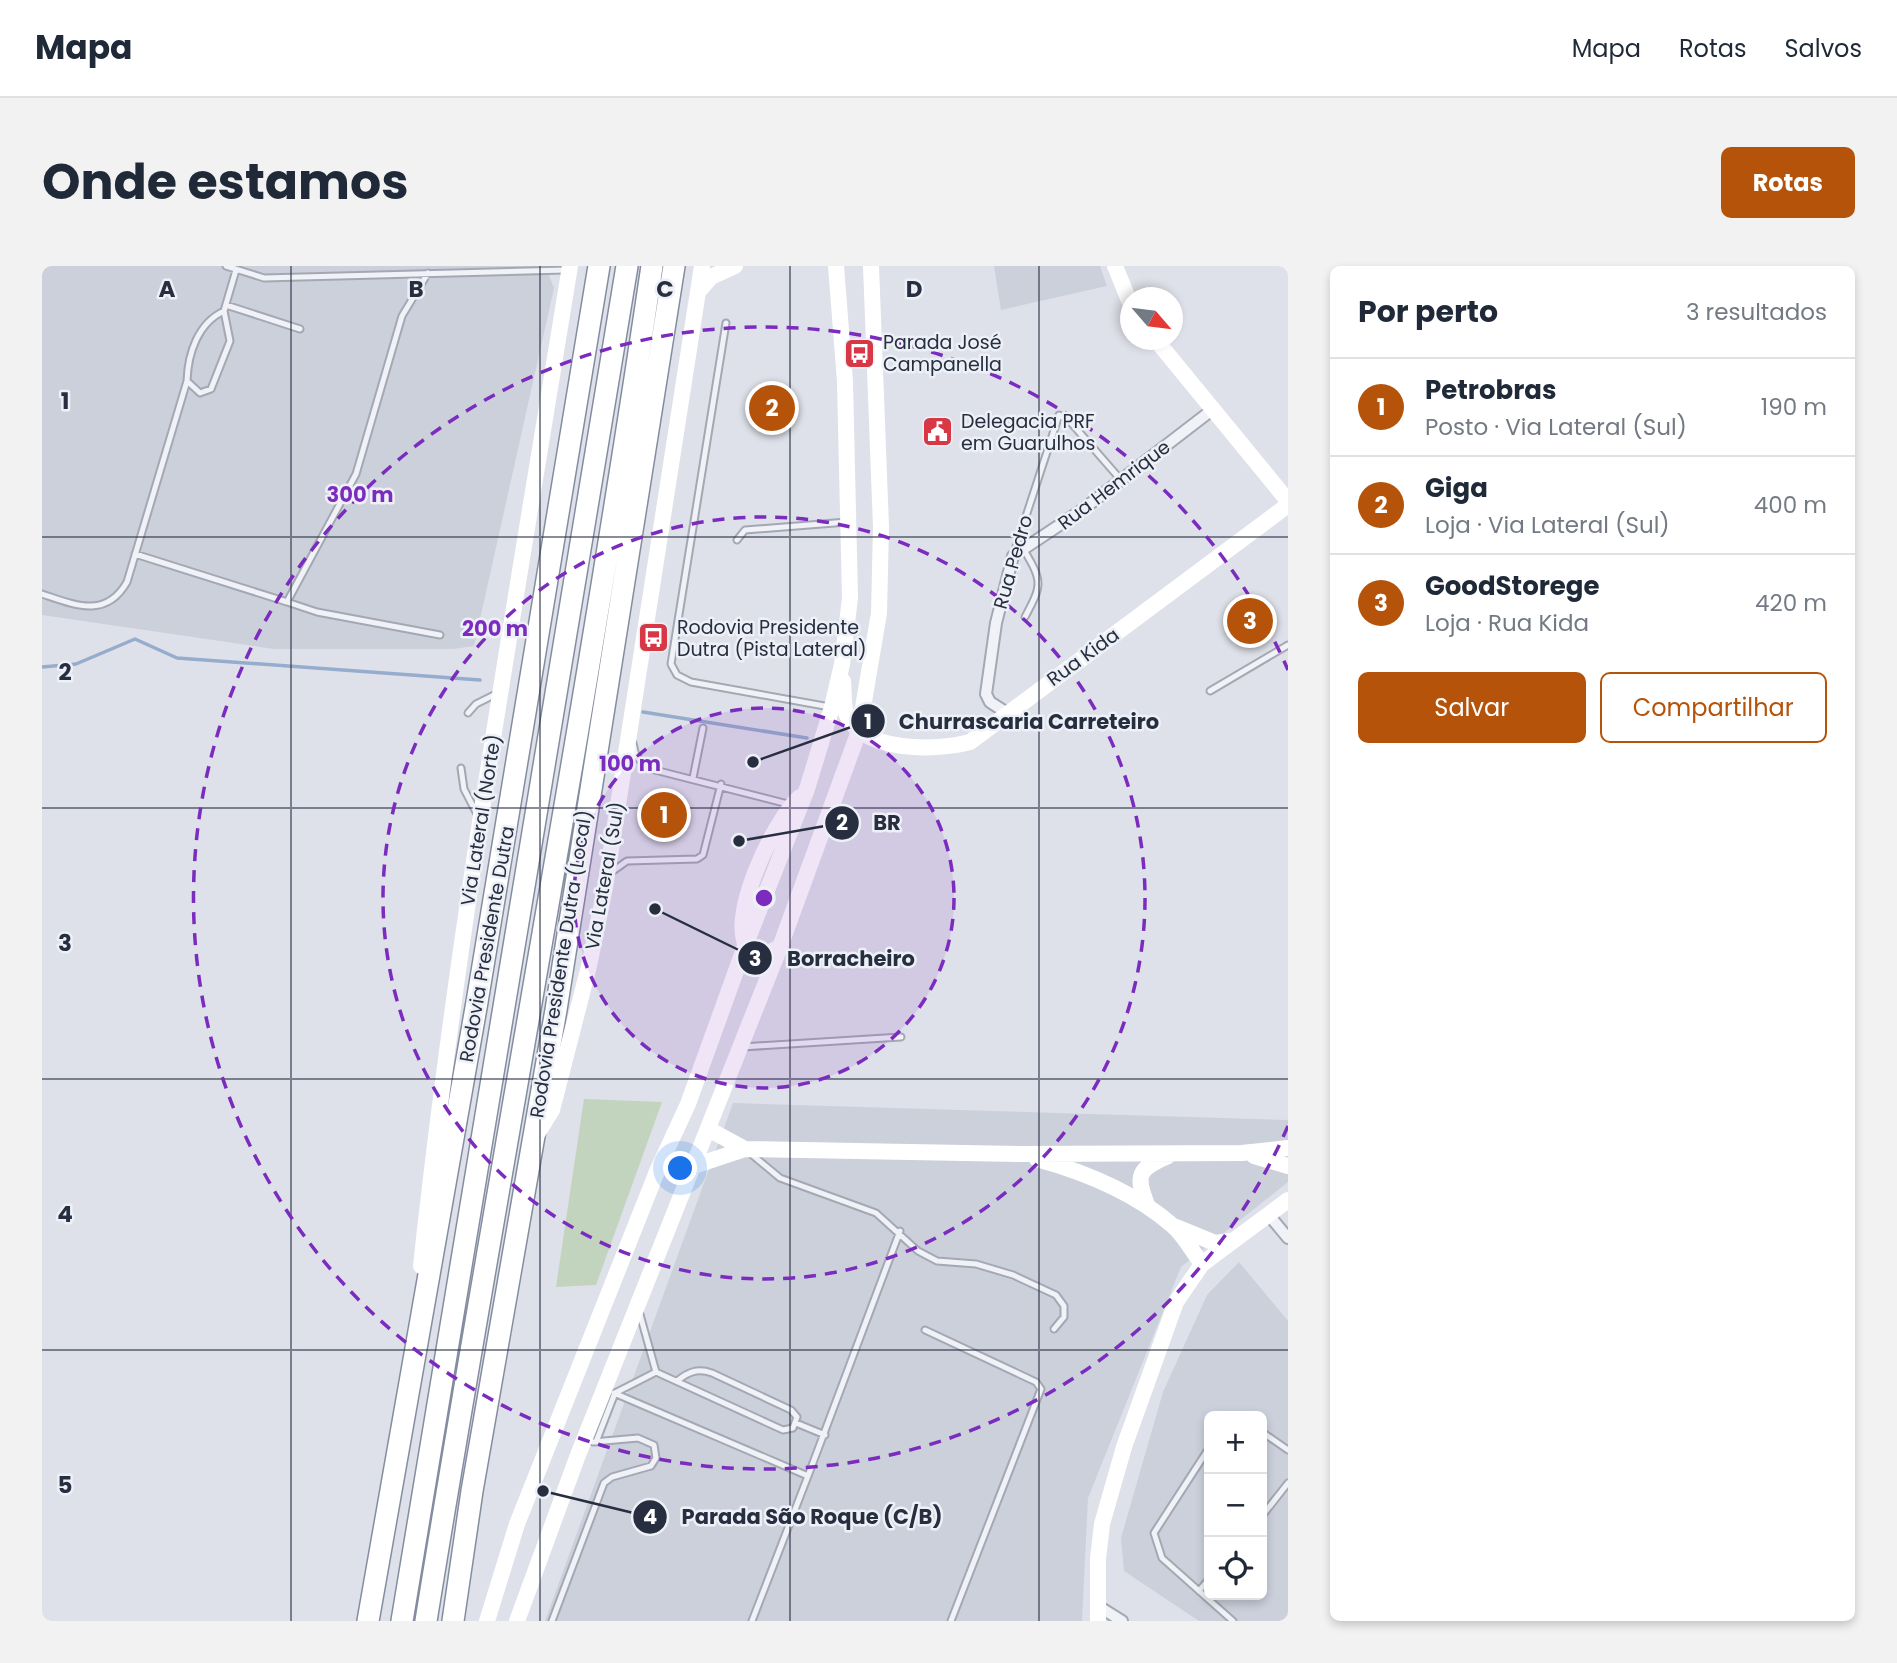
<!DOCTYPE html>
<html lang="pt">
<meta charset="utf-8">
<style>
body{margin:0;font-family:Poppins,sans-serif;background:#f2f2f3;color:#1f2937}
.controls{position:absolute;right:21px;bottom:21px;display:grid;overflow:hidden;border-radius:10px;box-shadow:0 4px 10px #0003}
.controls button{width:63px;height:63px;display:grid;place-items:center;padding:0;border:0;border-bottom:2px solid #e0e1e3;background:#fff;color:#1f2937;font:35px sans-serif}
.compass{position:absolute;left:1078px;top:21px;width:63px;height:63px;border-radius:50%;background:#fff;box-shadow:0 4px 10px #0003;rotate:118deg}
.you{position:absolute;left:639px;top:903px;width:24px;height:24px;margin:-18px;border:5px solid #fff;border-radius:50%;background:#1a73e8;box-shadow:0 0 0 10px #1a73e833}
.badge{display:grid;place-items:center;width:46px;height:46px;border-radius:50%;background:#b45309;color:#fff;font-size:23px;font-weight:700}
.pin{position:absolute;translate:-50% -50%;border:4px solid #fff;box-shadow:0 2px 7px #0006}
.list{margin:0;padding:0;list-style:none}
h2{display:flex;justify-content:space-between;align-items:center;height:91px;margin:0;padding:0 28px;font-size:30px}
h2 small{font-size:23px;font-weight:400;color:#747a83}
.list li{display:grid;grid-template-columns:46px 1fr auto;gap:21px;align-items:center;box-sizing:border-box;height:98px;padding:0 28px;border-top:2px solid #e0e1e3}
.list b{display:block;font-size:26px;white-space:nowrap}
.list p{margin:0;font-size:23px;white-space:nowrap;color:#747a83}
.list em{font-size:23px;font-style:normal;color:#747a83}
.actions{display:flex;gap:14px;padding:21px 28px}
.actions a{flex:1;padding:16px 0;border:2px solid #b45309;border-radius:10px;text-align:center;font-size:24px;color:#b45309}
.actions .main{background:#b45309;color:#fff}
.icon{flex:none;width:38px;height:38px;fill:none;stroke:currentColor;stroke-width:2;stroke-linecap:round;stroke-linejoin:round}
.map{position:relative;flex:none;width:1246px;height:1355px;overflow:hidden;border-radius:10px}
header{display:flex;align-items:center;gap:42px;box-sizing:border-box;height:98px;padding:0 35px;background:#fff;border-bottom:2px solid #e0e1e3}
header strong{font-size:33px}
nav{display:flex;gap:38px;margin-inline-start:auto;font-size:24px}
.intro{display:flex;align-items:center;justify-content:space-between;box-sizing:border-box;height:168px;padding:0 42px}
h1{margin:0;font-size:49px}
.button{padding:18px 32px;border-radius:10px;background:#b45309;color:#fff;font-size:24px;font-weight:700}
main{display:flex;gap:42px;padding:0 42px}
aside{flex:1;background:#fff;border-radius:10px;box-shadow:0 4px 10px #0003}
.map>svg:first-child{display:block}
.built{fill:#cbd0db;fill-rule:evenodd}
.green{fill:#c2d3be}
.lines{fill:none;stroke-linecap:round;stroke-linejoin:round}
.stream{stroke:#96accc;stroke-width:3.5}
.lane-casing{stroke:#a3a8b3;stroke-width:9}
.street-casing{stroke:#a3a8b3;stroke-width:14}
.highway-casing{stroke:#848da0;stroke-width:24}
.lane{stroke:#f1f2f7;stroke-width:5}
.street{stroke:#f1f2f7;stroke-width:10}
.secondary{stroke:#fff;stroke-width:16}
.highway{stroke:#fff;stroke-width:21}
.grid{fill:none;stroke:#262e40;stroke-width:2;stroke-opacity:0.55}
.ring{fill:none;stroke:#7b2cbf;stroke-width:3.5;stroke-dasharray:12 9}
.labels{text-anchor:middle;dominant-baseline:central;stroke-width:5;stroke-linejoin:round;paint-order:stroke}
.poi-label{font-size:19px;fill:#262e40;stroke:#edf0f6;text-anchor:start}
.street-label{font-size:19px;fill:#262e40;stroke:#edf0f6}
.grid-label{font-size:23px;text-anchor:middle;font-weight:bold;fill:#262e40;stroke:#edf0f6;stroke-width:5;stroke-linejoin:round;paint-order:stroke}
.centre{fill:#7b2cbf;stroke:#edf0f6;stroke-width:3.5}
.ring-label{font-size:21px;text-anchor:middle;font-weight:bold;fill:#7b2cbf;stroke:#edf0f6;stroke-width:5;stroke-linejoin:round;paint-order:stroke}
.leader{fill:none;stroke:#262e40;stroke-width:2.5}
.callout-dot{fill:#262e40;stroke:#edf0f6;stroke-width:2.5}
.mark-label{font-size:21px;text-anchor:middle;font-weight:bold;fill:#fff}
.callout-label{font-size:21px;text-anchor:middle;font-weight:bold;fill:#262e40;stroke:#edf0f6;stroke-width:5;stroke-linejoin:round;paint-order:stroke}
</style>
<header>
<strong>Mapa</strong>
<nav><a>Mapa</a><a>Rotas</a><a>Salvos</a></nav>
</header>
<div class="intro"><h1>Onde estamos</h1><a class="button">Rotas</a></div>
<main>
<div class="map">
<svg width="1246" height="1355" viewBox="0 0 1246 1355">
<rect width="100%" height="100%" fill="#dee1e9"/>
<path class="built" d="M0,0H503L512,22L432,380L411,383H232L0,349Z
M952,0H1058L1065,20L959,44Z
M691,837L1246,854V916L1139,1001L1046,1232L1040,1355H503Z
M1197,996L1246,1055V1355H1157L1082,1305L1079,1272L1121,1126L1165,1029ZM1167,1150H1220V1329H1167Z"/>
<path class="green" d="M542,833L620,836L554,1019L514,1021Z"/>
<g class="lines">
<path class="stream" d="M0,401L34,398L93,373L135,392L438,414
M601,446L765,472"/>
<defs>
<path id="lane" d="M184,0L222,12L524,4
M184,39L258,63
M182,45C156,57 146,87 145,115L158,127L169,123L188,75L182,45L194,4
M684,57L629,398L635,409L649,416L788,441
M695,274L703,264L805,256
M982,284C1001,316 1000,319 983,351
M972,287L1017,149L1025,152L1079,214
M93,288L245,336L314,208L360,50L386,7
M0,328C33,339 64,353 85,316L145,115
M245,336L275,346L398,369
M1168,425L1246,379
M426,447L434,438L456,427
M591,477L594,490L605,502L746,538
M419,502L422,523L435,548
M651,512L661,462
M571,605L585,595L655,593L661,589L679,518
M700,781L859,771
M708,887L738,912L834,947L876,985L895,995L934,998L971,1009L1014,1029L1022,1040V1051L1012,1063
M597,1045L614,1106
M883,1064L994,1116L999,1123L909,1355
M572,1127L766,1210L710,1355
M754,1157L783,1169
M1220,1166L1246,1184
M554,1176L573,1127L614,1106L741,1164L751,1162L755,1151L749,1144L670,1107C655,1102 646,1106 635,1115
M1167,1182L1112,1267L1120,1292L1191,1355
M766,1210L858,965
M1220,1250L1246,1217
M1157,1325L1167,1313
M510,1355L562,1217L570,1211L609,1200L614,1192L612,1179L596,1172L551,1176"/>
<path id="street" d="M965,447L948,436L944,428L954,357L971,290L1040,244L1170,144
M1226,948L1246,972
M1056,1340L1080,1355"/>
<path id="highway" d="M326,1355L435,736L557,0
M360,1355L585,0
M384,1355C457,903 543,453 610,0
M411,1355L430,1225L514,744L632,0"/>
</defs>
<use href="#lane" class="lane-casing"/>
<use href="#street" class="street-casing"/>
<use href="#highway" class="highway-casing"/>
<use href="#lane" class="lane"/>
<use href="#street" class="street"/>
<path class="secondary" d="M1073,0L1088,37
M656,26L669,11L693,0
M1114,74L1246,235
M801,415C802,425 801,438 804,447C819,487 895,485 928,476L1246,239
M738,681L722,689L708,685C681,658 733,552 758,531
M666,863L703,883
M495,868L510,844L547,700L563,622L660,0
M1212,890L1246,900
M995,893C1042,906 1092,926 1130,959C1142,969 1150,985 1160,998
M652,900L703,883L976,888L1200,887L1246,882
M616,903L625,895C640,895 643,904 644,918
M1106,941C1093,910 1095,903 1126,890
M1134,961L1173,977L1189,975
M379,1000C415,665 474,333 528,0
M445,1355L475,1258L616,903L646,838L703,680L765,523L790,441L800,398L808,332L803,116L794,0
M475,1355L536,1189L738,681L817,465L837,347L839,261L829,0
M1056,1355V1293L1060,1258L1082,1181L1134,1036L1160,998L1246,934"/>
<use href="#highway" class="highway"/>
</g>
<path class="grid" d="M249,0V1355M498,0V1355M748,0V1355M997,0V1355M0,271H1246M0,542H1246M0,813H1246M0,1084H1246"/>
<circle cx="722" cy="632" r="190" fill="#7b2cbf" fill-opacity=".12"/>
<g class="ring">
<circle cx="722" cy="632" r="190"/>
<circle cx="722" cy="632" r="381"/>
<path d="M1246 860A571 571 0 1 1 1246 404"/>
</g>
<defs>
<symbol id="bus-square" viewBox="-11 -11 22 22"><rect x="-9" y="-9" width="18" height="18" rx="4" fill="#d83845" stroke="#edf0f6"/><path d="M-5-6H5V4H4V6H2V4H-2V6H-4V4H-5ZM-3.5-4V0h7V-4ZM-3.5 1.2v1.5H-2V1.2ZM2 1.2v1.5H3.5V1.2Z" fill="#fff"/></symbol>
<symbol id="civic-square" viewBox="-11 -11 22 22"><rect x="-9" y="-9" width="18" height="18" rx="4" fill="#d83845" stroke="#edf0f6"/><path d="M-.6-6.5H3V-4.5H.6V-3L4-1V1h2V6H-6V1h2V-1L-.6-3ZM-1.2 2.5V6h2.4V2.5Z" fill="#fff"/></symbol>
</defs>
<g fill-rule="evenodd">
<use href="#bus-square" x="800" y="70" width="35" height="35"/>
<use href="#civic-square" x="878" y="148" width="35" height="35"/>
<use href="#bus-square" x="594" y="354" width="35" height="35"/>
</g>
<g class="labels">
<g class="poi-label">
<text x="841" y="76">Parada José<tspan x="841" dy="22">Campanella</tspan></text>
<text x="919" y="155">Delegacia PRF<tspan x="919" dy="22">em Guarulhos</tspan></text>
<text x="635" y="361">Rodovia Presidente<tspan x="635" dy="22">Dutra (Pista Lateral)</tspan></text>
</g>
<g class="street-label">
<text transform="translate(1072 219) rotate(-37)">Rua Hemrique</text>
<text transform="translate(971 296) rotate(-74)">Rua Pedro</text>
<text transform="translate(1041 391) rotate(-36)">Rua Kida</text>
<text transform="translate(439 554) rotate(-81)">Via Lateral (Norte)</text>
<text transform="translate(563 610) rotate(-80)">Via Lateral (Sul)</text>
<text transform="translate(445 678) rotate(-80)">Rodovia Presidente Dutra</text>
<text transform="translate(519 698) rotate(-81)">Rodovia Presidente Dutra (Local)</text>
</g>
</g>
<g class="grid-label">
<text x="125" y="31">A</text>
<text x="374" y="31">B</text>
<text x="623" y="31">C</text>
<text x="872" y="31">D</text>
<text x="23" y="143">1</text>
<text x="23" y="414">2</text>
<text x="23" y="685">3</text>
<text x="23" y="956">4</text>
<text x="23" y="1227">5</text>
</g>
<circle cx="722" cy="632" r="10" class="centre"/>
<g class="ring-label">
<text x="318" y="236">300 m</text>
<text x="453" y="370">200 m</text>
<text x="588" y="505">100 m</text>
</g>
<path class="leader" d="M711 496L826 455M697 575L800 557M613 643L713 692M501 1225L608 1251"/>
<g class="callout-dot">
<circle cx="711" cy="496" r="7"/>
<circle cx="697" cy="575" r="7"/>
<circle cx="613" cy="643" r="7"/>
<circle cx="501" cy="1225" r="7"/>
<circle cx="826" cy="455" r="18"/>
<circle cx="800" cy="557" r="18"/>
<circle cx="713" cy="692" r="18"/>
<circle cx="608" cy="1251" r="18"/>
</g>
<g class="mark-label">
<text x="826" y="463">1</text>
<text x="800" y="564">2</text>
<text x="713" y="700">3</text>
<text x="608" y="1258">4</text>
</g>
<g class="callout-label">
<text x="987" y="463">Churrascaria Carreteiro</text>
<text x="845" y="564">BR</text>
<text x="809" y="700">Borracheiro</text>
<text x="770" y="1258">Parada São Roque (C/B)</text>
</g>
</svg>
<div class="controls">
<button>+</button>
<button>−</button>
<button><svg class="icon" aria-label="locate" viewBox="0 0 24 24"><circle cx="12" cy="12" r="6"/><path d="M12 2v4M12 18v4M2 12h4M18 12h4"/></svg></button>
</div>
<svg class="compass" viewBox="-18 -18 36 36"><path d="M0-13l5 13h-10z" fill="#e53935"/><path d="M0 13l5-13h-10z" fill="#747a83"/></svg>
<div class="you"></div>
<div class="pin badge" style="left:622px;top:549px">1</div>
<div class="pin badge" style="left:730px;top:142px">2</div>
<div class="pin badge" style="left:1208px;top:355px">3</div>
</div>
<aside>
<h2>Por perto<small>3 resultados</small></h2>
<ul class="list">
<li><span class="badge">1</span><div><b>Petrobras</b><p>Posto · Via Lateral (Sul)</p></div><em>190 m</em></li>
<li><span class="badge">2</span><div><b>Giga</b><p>Loja · Via Lateral (Sul)</p></div><em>400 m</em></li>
<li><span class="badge">3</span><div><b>GoodStorege</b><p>Loja · Rua Kida</p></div><em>420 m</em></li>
</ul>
<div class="actions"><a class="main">Salvar</a><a>Compartilhar</a></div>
</aside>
</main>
